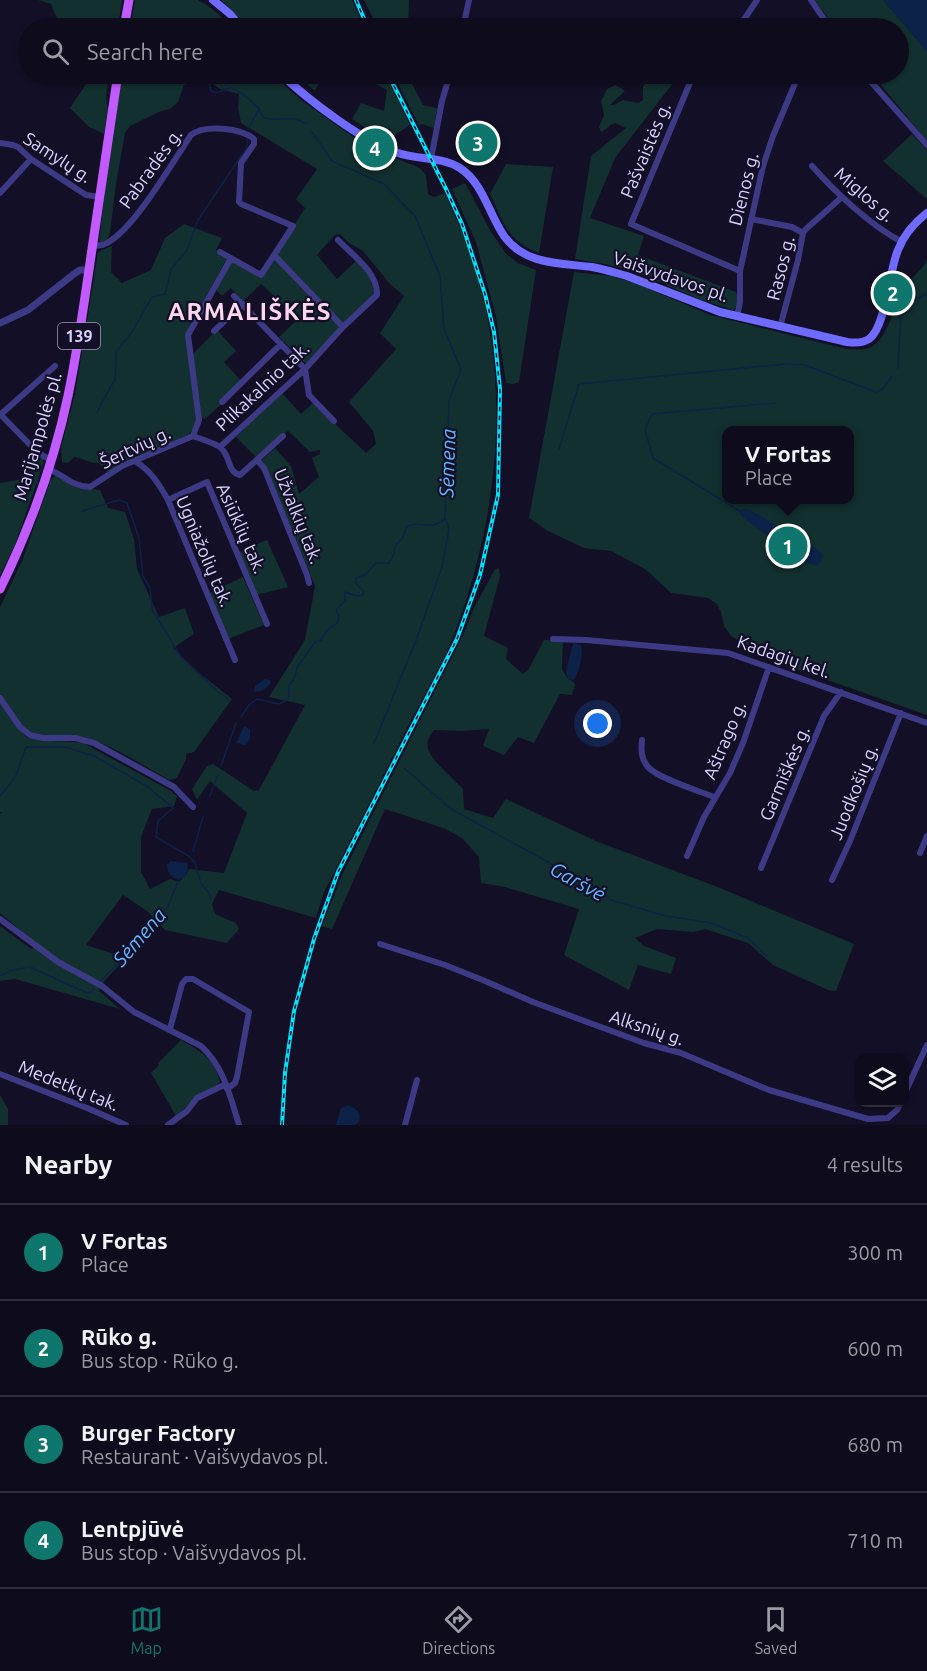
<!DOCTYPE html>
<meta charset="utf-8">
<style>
body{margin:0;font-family:Ubuntu,sans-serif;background:#171425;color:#f1f3f6}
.controls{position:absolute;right:18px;bottom:18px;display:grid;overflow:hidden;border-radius:12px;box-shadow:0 2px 4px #0004}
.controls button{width:54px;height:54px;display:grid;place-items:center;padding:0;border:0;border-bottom:2px solid #2e2b3b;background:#0e0b1c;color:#f1f3f6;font:30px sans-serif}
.you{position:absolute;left:598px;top:724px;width:21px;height:21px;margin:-15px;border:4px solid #fff;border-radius:50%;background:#1a73e8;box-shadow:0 0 0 9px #1a73e833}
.badge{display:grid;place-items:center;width:39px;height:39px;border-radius:50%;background:#0f766e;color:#fff;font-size:20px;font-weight:700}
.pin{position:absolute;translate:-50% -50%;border:3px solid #fff;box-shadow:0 2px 6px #0006}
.popup{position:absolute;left:722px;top:426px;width:132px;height:78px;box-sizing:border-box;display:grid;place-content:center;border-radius:12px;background:#0e0b1c;filter:drop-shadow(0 2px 4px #0005);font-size:20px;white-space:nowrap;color:#9b9ba3}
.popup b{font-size:22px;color:#f1f3f6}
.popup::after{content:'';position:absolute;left:50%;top:100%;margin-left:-12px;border:12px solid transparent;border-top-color:#0e0b1c}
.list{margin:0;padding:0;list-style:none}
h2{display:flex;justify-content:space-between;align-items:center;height:78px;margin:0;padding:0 24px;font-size:26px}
h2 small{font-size:20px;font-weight:400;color:#9b9ba3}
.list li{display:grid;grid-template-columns:39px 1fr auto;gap:18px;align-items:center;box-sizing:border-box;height:96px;padding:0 24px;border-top:2px solid #2e2b3b}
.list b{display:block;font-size:22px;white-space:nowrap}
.list p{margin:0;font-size:20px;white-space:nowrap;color:#9b9ba3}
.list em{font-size:20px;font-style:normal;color:#9b9ba3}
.icon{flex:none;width:33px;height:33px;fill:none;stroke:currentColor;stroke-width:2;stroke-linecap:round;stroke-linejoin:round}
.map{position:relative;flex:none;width:927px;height:1125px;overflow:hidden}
.search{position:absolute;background:#0e0b1c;box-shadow:0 2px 4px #0004;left:18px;right:18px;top:18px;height:66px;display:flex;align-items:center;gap:15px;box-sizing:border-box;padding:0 21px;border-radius:33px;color:#9b9ba3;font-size:22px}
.sheet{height:462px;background:#0e0b1c}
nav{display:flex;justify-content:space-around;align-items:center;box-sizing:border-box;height:84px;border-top:2px solid #2e2b3b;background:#0e0b1c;font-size:16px;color:#9b9ba3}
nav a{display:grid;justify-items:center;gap:3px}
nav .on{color:#0f766e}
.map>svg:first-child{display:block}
.green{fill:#12302f;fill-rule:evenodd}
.water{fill:#0c2248}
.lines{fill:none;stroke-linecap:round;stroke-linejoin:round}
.stream{stroke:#0c2248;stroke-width:1.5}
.minor{stroke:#3d3a85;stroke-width:6}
.tertiary{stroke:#3d3a85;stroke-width:7}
.secondary{stroke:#6f6bff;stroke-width:8}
.primary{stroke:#c25bff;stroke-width:9}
.rail-casing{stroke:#00e5ff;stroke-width:4}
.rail{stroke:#130f26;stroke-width:1.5;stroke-dasharray:4.5;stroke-linecap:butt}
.labels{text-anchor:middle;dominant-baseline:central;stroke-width:4.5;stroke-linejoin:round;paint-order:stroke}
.shield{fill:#130f26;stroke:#9e99be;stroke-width:1.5}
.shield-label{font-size:16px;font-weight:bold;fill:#d9d4ff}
.street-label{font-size:18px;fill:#d9d4ff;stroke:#130f26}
.water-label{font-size:20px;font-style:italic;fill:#62b6ff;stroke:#130f26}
.district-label{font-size:24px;font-weight:bold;letter-spacing:1.5px;fill:#ffd6f0;stroke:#130f26}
</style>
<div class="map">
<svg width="927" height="1125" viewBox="0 0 927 1125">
<rect width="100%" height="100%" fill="#130f26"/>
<path class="green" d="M38,0H122L118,28H61L51,4Z
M135,0H198L211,8L234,28H130Z
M221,0H352L365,28H250Z
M364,0H409L408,28H378Z
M815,0H883L927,51V141L872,74H898V28H835Z
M93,74H107L109,78L106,96L108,110L104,134L89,127L70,108Z
M133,74H272L301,100L362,143L380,152L420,168L426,175L428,194L434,197L445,193C453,213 463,232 470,252C512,374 501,509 456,629C444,661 426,692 410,722C382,779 353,835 324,892L316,918L219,890L212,904L215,914L236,923L239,929L227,943L165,930L147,911L123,895L86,945L126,958L105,980L99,991L120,1009L15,979L0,981V926L31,949L38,945L0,913V814L3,812H0V702L26,737C45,743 63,740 83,743L171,791L177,796L174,806L152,809L141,837V872L150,889L170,879L179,882L186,875L189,869L224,873L247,813L210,781L197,800L192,789L207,766L213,764L254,791L259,790L305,705L269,697L305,640L315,586L267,469L262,460L275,448L291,466L299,494L319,477L312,458L320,454V450L310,452L288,431L257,458L236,437L282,393L301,414L313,403L366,453L376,444L373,431L349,402L396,349L380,333L404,296L389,283L363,251L349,243L340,234L335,235L317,255L337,279L356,261L369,274L375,294L306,364L279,337L298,319L261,284L243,301L231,288L222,296L216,290L232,260L262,276L305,208L296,199L317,169L241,123L238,107L239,94L220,89L204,77L184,85L178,102L170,109L161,111L130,126L125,133L116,184L110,233L107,239L101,243L99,240L109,160L121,82L131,84Z
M295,74H324L315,91Z
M363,74H385L410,125L396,134L395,137L397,142L394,144H390L352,119L361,103L384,111L387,90L362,77Z
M393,74H407L423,105L437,108L434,128L422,124L419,125Z
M659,74H680L615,158L590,218L644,236L638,255L736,292C739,299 739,306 733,310L701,300L634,271L605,264L575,259L591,156L626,128L615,123C608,125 607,130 601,132L599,127L604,115L601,101L607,89L616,85L625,91L610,105H614L623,100L638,103L643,100V86Z
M912,134L927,150V199L883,161Z
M506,164L553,167L539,253C506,240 504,223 490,194Z
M465,183L491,232L506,254L518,263L536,270L519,382L513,384L506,383L496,317L476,242L452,189Z
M184,224L222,238L216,250L227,258L202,304L198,303C193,313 192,323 186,333L196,419L194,428L189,434L107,472L99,463C87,463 84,458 74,457L68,463L62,462L61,448L75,394L98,253L102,250L112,246L111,272L122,283L151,270L165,238Z
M927,260V715L793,668L769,658L731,636L724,626L721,612L717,604L708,598L671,593L645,569L611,551L584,548L548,531L529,518L574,272L611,276L635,283L710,315L846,349C855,349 867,351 874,345C889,335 894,305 903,290C909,279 921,272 927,260ZM726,430H850V500H726Z
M217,330L236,351L224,362L244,384L205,419L201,417L192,355Z
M36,456L43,459L44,462L15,545L0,575V483L22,479Z
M57,475L74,487L100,490L108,508L125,512L134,539L137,569L159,617L185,608L194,634L173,648L198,672L232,699L194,752L186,754V759L177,778L169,780C144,766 114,746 87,738C70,733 42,740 28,730C17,724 9,704 0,694V607L22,561L51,479Z
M267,540L288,587L256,595L239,552Z
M499,568L500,576L484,636L508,648L506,659L523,674L528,670L544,640L563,641L562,669L568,679L571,680L575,684L572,695L560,694L534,743L518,737L504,755L483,746L489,729L463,731L434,730C430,735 426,741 428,748C430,760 454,779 463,789L464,809L493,818L506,799L596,841L720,888L854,944L836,991L828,990L773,965L748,943L705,929L694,932L657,929L635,938L644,946L676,958L671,974L638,965L629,990L564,955L579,909L505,887L481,883L479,857L463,839L446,829L385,809L332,929L322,926L342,875L464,633L474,608L495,569Z
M243,577L264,625L228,639L209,593Z
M181,1040C201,1052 214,1058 220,1082L215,1086L201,1094L176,1116L151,1073L159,1065L158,1063Z
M0,1095L8,1109V1125H0Z"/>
<path class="water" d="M883,0H927V51Z
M744,509L750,510L814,547L823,554L821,562L816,566L800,559L745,519L740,514V511Z
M574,643L581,645C584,655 579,671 574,680L568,679L566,671L572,647Z
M265,679L269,680L271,682C268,689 260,692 254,692L255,686Z
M244,726L250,729V738L247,744L244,745L237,743V741Z
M171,861L187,863C189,870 187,874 182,879L173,878L168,871L167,865Z
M348,1105C357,1108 361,1113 359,1122L355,1125H336L341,1108Z"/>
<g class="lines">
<path class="stream" d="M174,28H175
M208,74L209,84L211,91C220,95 222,89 230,88C236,87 255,104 259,109C261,112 262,115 264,118C281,122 290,114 307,124
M248,129L258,111
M898,369L901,310L906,304L927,294
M97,412L115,379L116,352L132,332L152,297L165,294L171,269L187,250L198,220L247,147V139
M559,449L579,384L785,364L805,365L876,392L882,390L892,376
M82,511L119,500L127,503L139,538L143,576L150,588L152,609L181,657L218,692L228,699
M740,511L653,458L645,430L652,414L776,403
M241,717L249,705L257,699L278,704L282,703L287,700L289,696V685L294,679L298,666L315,642L321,640L327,630L337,623L339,618L336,610L345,601V592L356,596L363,595L364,591C360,587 354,584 356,578L365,575L376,563H389L394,554L395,546L402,539L407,526C416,521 426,528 436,524C440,523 442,521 445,519L449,400L461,369L444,329L440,276L415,216L384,184L332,161L312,132
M374,743L415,643L442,567L449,530L446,520
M221,766L236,723
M404,768L451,809L548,862L611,900L666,916L711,923L748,938L768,957
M0,796L16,776L26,747H66L96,757L148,787L173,808L158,821L156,837L190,857L195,863L201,883L209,893L211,900
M210,796L218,775
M193,851L203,817
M0,976L13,970L30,967L87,993L91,992L94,989
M100,981L126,956L168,906L179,879"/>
<path class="minor" d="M811,0L830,28
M463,28L469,0
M734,28L745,18L757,0
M864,74L927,145
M692,78L631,224L740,271
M0,143L13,145L18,147L31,159L86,195L100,197
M431,159L442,101L450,74
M812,166C835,192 871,226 902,242
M0,193L31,159
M751,219L792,227L803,233
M93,245C98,246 102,246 107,243C135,228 172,163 191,135C205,124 241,128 254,139V144L241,163L239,202L241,204L293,226L261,275L220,252
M274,255L343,327
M234,296L305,369L309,395L334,421
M737,317L740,302V271L763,166L773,136L799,74
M780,327L798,260L803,233L806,229L842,197
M214,331L243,304
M222,402L281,344
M0,415L55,366
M1,415L38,453L51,460
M193,436C200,439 216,443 221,448C231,457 227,472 240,475L283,436
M220,447L305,369L343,327L377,295C378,272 352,255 338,240
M135,461C151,471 159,484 168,500L235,660
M258,461L264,468L307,575L309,583
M48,469C65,475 70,486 90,487L122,466L193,436L199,420L188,335L231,258
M168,500L207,482L267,624
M553,639L586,640L728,653L927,723
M0,698L20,727L30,735L43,738H75L94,743L174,787L193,807
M642,740C641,750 641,759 648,767C657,778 699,791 714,797
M920,853L927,836
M687,856L704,817L730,773L743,743L769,667
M761,868L824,716L841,692
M832,880L850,841L901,713
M0,919L58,962L102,986L134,1012L201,1046C224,1067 230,1096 239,1125
M380,944L445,965L485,981L533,1002L644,1043L681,1053L769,1090L868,1119L888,1118L897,1110L901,1102
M170,1029L182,984L186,979H193L249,1012L237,1077L235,1083L227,1089
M0,1074L87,1108L126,1125
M904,1095L927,1045
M168,1125L187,1111L197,1098L226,1084
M405,1125L417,1080"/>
<path class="tertiary" d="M0,323L28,310L74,274L80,270H89"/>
<path class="secondary" d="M213,0L230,14L242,28
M281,74C307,99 363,142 398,153C418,160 441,156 460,168C483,183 489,214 504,236C525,265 560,263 592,267C604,269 616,273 627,276L720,312L847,342C854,343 863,343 869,339C886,327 889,270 898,250C904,235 914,223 927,213"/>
<path class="primary" d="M124,28L129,0
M0,589C30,528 54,462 68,396C78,348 85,298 92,249C101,190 109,132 118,74"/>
<defs>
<path id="rail" d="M356,0L368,28
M282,1125L285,1073L294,1011L314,939L338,872L457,639L480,575L498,495L500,389L494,332L485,294L462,224L447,191L388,74"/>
</defs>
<use href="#rail" class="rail-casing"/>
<use href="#rail" class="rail"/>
</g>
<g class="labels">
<rect class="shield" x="58" y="323" width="42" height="26" rx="4.5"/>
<g class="shield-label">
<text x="79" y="336">139</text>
</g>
<g class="street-label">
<text transform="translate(645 150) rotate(-67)">Pašvaistės g.</text>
<text transform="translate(58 157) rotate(33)">Samylų g.</text>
<text transform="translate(150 168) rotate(-54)">Pabradės g.</text>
<text transform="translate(743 189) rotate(-76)">Dienos g.</text>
<text transform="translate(865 194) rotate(41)">Miglos g.</text>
<text transform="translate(780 268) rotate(-76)">Rasos g.</text>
<text transform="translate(671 276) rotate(19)">Vaišvydavos pl.</text>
<text transform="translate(262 386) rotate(-43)">Plikakalnio tak.</text>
<text transform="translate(37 436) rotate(-74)">Marijampolės pl.</text>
<text transform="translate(135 447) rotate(-25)">Šertvių g.</text>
<text transform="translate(299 516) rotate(68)">Užvalkių tak.</text>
<text transform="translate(242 528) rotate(66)">Asiūklių tak.</text>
<text transform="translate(205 551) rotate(67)">Ugniažolių tak.</text>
<text transform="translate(784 656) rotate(19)">Kadagių kel.</text>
<text transform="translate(724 740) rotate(-67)">Aštrago g.</text>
<text transform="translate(784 773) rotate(-67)">Garmiškės g.</text>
<text transform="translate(853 792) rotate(-68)">Juodkošių g.</text>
<text transform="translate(647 1027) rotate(18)">Alksnių g.</text>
<text transform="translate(69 1085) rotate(22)">Medetkų tak.</text>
</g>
<g class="water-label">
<text transform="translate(447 463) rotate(-88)">Sėmena</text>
<text transform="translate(578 881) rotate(29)">Garšvė</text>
<text transform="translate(139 937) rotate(-49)">Sėmena</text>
</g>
<g class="district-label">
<text x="250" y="311">ARMALIŠKĖS</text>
</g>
</g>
</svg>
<div class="controls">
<button><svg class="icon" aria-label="layers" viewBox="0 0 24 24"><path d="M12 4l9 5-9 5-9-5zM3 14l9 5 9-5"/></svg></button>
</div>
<div class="you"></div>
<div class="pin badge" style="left:788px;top:546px">1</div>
<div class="popup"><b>V Fortas</b>Place</div>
<div class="pin badge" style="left:893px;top:293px">2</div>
<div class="pin badge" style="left:478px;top:143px">3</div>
<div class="pin badge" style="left:375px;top:148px">4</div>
<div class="search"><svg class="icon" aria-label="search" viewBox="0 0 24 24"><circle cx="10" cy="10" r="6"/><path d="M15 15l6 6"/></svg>Search here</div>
</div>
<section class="sheet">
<h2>Nearby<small>4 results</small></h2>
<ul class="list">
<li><span class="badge">1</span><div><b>V Fortas</b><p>Place</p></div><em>300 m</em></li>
<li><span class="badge">2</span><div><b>Rūko g.</b><p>Bus stop · Rūko g.</p></div><em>600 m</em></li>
<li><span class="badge">3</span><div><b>Burger Factory</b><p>Restaurant · Vaišvydavos pl.</p></div><em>680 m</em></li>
<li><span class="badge">4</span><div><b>Lentpjūvė</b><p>Bus stop · Vaišvydavos pl.</p></div><em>710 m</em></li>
</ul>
</section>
<nav>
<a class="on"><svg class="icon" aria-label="map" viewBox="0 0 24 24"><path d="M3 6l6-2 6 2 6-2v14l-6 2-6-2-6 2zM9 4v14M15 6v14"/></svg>Map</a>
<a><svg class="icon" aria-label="directions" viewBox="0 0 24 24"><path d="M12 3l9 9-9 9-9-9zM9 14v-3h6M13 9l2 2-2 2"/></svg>Directions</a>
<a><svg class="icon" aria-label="saved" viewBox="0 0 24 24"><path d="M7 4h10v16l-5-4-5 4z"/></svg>Saved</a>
</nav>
